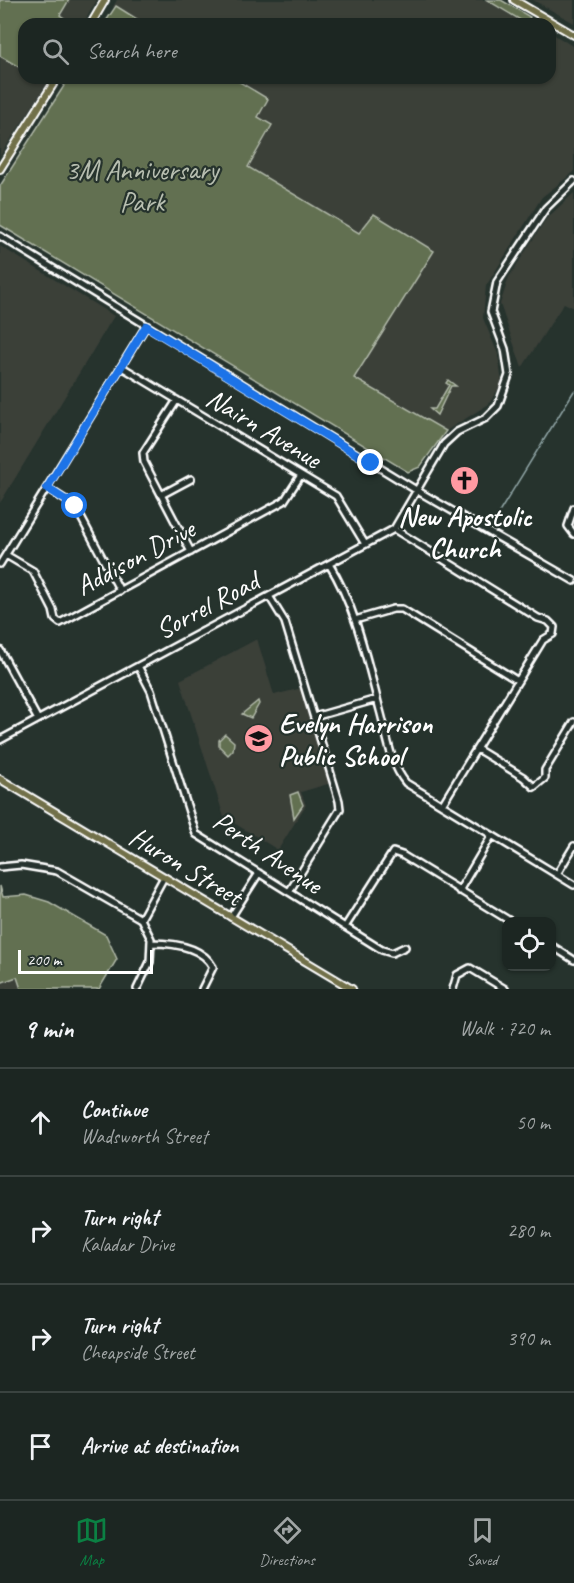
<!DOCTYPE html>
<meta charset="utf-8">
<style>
body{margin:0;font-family:Caveat,sans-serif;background:#252e2a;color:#f1f3f6}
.controls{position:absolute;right:18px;bottom:18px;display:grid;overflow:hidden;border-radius:12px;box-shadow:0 2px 4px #0004}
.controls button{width:54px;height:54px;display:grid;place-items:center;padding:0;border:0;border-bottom:2px solid #3a4340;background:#1c2622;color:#f1f3f6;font:30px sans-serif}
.scale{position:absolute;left:18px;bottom:15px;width:135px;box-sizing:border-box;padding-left:6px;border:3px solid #fff;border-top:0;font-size:16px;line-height:21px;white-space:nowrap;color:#fff;-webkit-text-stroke:4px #26332d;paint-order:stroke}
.stop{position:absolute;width:18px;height:18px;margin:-14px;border:4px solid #1a73e8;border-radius:50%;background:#fff}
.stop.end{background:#1a73e8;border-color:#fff;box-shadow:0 2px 6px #0008}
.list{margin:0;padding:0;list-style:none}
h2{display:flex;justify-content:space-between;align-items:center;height:78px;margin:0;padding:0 24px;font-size:26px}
h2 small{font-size:20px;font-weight:400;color:#a0a5a5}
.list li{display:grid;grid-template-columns:39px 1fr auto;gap:18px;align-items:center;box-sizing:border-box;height:108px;padding:0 24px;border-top:2px solid #3a4340}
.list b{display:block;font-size:22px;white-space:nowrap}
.list p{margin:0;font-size:20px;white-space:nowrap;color:#a0a5a5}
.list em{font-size:20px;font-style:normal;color:#a0a5a5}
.icon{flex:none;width:33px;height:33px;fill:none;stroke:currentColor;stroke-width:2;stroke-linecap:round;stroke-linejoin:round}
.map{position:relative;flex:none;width:574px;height:989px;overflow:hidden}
.search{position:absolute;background:#1c2622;box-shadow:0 2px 4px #0004;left:18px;right:18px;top:18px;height:66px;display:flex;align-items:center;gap:15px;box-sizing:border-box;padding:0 21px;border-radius:18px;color:#a0a5a5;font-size:22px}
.sheet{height:510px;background:#1c2622}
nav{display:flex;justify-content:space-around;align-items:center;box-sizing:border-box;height:84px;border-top:2px solid #3a4340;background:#1c2622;font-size:16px;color:#a0a5a5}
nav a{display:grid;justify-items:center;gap:3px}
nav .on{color:#0b8043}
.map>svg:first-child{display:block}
.built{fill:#3a3f39}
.green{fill:#627051;stroke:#b0b8a8;stroke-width:1.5}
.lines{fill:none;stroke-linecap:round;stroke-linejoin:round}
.stream{stroke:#92a7a8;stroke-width:1.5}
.minor-casing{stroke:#fff;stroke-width:10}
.major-casing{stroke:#fff;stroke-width:10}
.minor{stroke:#26332d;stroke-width:5}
.major{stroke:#716f4a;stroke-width:6}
.route{stroke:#1a73e8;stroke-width:8}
.labels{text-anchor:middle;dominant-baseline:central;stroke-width:4.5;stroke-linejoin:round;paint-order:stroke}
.park-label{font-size:28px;fill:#b8bfb1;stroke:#26332d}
.street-label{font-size:28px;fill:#fff;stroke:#26332d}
.poi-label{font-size:28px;font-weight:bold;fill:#fff;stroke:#26332d}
</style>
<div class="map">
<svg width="574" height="989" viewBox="0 0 574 989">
<rect width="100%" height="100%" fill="#26332d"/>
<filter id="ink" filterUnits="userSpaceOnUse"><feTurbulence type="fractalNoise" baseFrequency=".0167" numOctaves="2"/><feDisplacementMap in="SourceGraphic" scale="12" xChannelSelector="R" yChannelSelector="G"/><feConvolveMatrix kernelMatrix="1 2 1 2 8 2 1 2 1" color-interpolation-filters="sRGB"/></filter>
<g filter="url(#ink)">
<path class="built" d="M69,0H97L83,24H73L60,15Z
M117,0H497L537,24H141L113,7Z
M533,0H574V23Z
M550,32L574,47V172L542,197L486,286L483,318L498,354L502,383L489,404L446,431L354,378L360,233L247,167L272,126L258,117L232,78H550Z
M0,56L24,70V78H37L47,84L0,156Z
M574,193V308L564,303L522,368L500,304L509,277L546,219Z
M0,246L114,316L0,503Z
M257,639L274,695L302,688L331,783L301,792L306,805L278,850L224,817L180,680Z
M17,977L21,989H0V983Z"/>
<path class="green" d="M0,0H69L60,15L73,24H24V70L0,56Z
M487,0H501L530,17L527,24Z
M116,6L145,24H104Z
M69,78H233L268,99L258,117L272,125L248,167L359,233L374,214L434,251L354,378L446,431L420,467L408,472L0,225V186Z
M448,380L456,386H451L437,415L430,409H435L449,385L446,383Z
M258,701L259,704L251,718L242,714Z
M225,734L234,742L233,750L228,755L219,746V740Z
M298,792L303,805L294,818L290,795Z
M0,886L3,897L26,895L49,902L106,935L117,959L99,989H21L17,977L0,983Z"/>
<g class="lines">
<path class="stream" d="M500,511L574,391"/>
<defs>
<path id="minor" d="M0,236L416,490L574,581
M122,367L336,496L365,544
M177,400L143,453L144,462L191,552
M47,488L75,506L120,591
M161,495L191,479
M574,508L568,526L574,534
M394,529L538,618L548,621L554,627L553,634L543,640L442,805
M6,555L33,571L53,610L55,619L60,623L284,501L301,475
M0,564L146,326
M329,564C356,607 367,661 380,710C387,735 390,764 406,783L574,885
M269,596L285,622L339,801L340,809L289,892
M355,620L393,609H402L518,681
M0,650L37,718
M138,666L151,691L196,834L382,950L392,953L405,947
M314,717L377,699
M0,740L394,529L444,444L457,432L486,418L498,406L509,375L505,349L491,312L497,282L546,208L574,181
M477,749L523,777L534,787L545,778V770L574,722
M0,867L21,865L57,871L141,919L151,939L150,962L137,989
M557,874L574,846
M459,891L492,835
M231,917L259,873
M141,919L164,877
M345,927L393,852L402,855L510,921
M151,943C172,943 202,946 213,967L202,989
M552,946L574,960
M453,989L457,975L470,968L505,989"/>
<path id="major" d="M514,0L574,35
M91,24L105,0
M0,169L57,78
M0,779L352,989"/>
</defs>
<use href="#minor" class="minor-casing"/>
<use href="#major" class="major-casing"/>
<use href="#minor" class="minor"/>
<use href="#major" class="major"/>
</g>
</g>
<g class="lines" filter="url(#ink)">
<path class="route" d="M75,506L47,488L146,326L371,463"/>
</g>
<defs>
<symbol id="church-disc" viewBox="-11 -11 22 22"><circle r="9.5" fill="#ff9aa2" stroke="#26332d"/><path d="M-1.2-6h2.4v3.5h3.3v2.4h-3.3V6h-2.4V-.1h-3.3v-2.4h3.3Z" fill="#111"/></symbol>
<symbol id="school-disc" viewBox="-11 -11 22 22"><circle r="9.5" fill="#ff9aa2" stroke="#26332d"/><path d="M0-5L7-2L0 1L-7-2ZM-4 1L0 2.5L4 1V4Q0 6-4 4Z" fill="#111"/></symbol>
</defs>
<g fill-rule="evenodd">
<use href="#church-disc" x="448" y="464" width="33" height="33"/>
<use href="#school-disc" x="242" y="722" width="33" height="33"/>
</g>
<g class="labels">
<g class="park-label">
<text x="142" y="169">3M Anniversary<tspan x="142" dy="32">Park</tspan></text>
</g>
<g class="street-label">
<text transform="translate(264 428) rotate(31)">Nairn Avenue</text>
<text transform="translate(135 557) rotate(-28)">Addison Drive</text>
<text transform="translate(207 605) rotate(-28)">Sorrel Road</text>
<text transform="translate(268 852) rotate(34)">Perth Avenue</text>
<text transform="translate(186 866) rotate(31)">Huron Street</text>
</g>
<g class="poi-label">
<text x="465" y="516">New Apostolic<tspan x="465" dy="32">Church</tspan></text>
<text x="279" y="723" text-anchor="start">Evelyn Harrison<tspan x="279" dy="32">Public School</tspan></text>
</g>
</g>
</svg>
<div class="controls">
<button><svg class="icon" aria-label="locate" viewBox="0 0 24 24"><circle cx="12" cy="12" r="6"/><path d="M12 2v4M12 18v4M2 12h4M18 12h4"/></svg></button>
</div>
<div class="scale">200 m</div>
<div class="stop" style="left:75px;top:506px"></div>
<div class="stop end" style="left:371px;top:463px"></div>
<div class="search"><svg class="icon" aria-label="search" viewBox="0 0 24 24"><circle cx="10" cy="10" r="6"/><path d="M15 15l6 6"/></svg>Search here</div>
</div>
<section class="sheet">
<h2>9 min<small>Walk · 720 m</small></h2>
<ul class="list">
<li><svg class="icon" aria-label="ahead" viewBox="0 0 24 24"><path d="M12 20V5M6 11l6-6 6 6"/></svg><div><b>Continue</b><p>Wadsworth Street</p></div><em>50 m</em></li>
<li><svg class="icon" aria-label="right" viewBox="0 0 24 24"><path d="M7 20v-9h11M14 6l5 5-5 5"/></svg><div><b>Turn right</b><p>Kaladar Drive</p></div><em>280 m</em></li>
<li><svg class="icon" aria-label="right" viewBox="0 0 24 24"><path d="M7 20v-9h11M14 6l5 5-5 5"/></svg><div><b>Turn right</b><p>Cheapside Street</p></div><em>390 m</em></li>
<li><svg class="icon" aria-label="arrive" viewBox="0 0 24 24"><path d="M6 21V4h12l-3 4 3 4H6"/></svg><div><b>Arrive at destination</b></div></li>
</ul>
</section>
<nav>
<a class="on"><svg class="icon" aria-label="map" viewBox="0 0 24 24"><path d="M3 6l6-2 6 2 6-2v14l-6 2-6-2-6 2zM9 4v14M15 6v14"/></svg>Map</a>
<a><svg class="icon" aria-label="directions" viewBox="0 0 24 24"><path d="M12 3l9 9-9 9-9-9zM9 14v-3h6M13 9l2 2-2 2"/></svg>Directions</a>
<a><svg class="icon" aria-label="saved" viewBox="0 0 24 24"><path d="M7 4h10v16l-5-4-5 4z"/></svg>Saved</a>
</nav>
